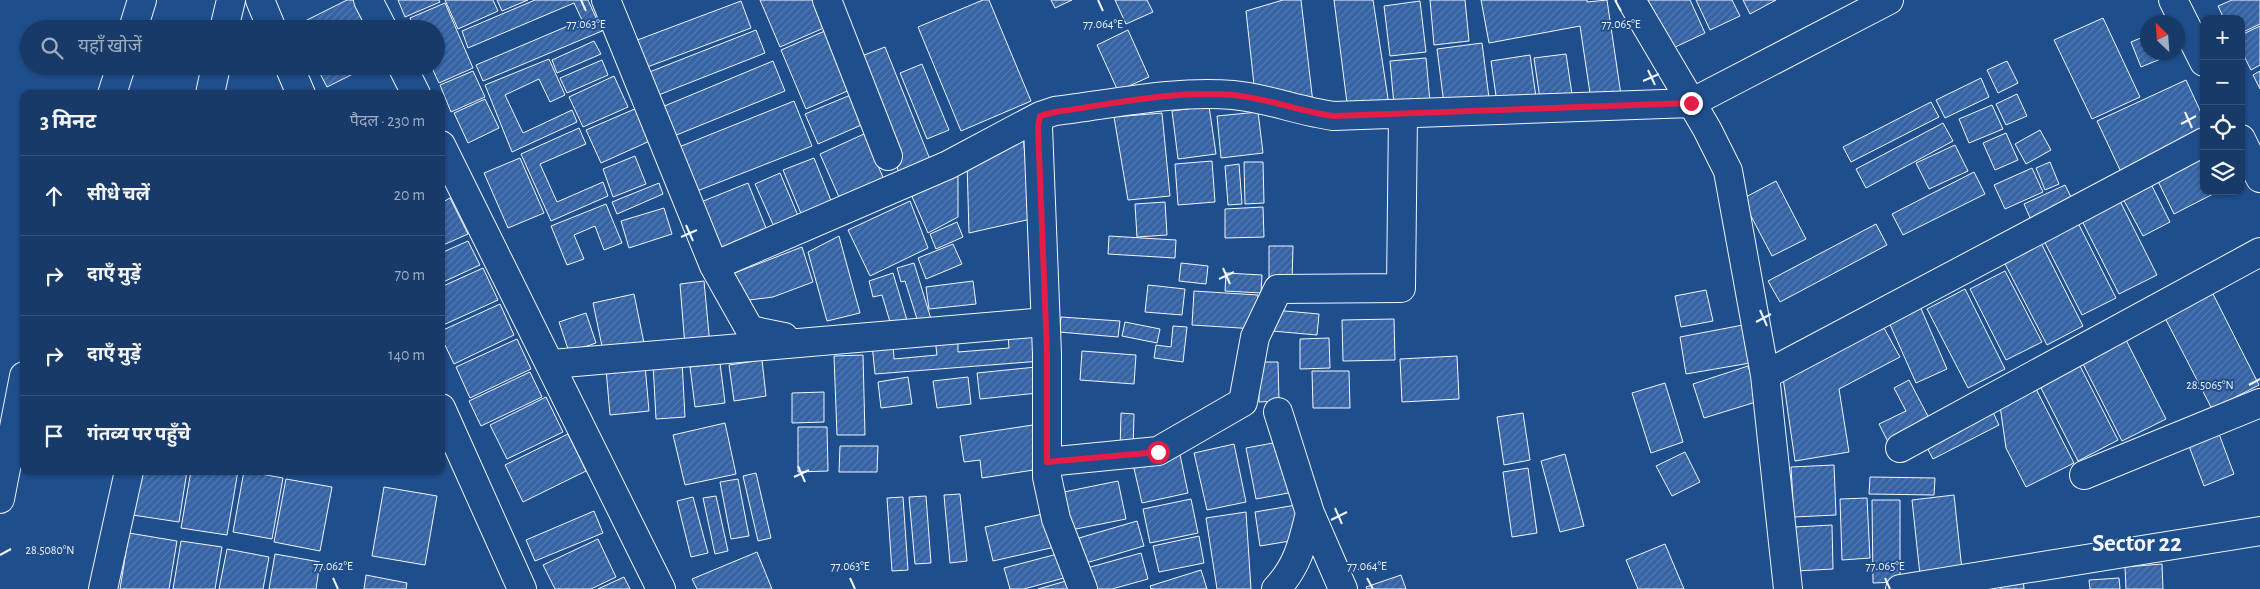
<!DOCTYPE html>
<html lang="hi">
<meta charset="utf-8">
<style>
body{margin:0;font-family:"Alegreya Sans","Noto Sans Devanagari",sans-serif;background:#244571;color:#f1f3f6}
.controls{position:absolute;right:15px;top:15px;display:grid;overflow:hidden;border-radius:10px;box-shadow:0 1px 4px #0004}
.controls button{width:45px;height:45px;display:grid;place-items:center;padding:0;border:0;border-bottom:1px solid #36547d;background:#173a69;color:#f1f3f6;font:25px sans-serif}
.compass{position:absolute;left:2140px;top:15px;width:45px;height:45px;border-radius:50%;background:#173a69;box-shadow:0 1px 4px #0004;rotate:335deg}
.stop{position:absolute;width:15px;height:15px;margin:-11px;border:4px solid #e11d48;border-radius:50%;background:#fff}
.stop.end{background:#e11d48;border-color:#fff;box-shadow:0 1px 5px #0008}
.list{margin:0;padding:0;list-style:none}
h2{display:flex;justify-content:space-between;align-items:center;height:65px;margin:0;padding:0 20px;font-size:21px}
h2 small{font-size:16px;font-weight:400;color:#9eadc0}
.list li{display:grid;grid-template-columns:32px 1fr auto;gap:15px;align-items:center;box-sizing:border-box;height:80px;padding:0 20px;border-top:1px solid #36547d}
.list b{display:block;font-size:19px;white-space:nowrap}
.list em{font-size:16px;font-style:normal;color:#9eadc0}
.icon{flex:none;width:28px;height:28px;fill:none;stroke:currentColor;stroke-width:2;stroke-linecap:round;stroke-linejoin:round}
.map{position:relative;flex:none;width:2260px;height:589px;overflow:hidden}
.search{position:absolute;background:#173a69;box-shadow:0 1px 4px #0004;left:20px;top:20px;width:425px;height:55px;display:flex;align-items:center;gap:12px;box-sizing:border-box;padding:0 18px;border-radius:28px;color:#9eadc0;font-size:19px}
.panel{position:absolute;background:#173a69;box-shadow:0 1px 4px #0004;left:20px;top:90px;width:425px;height:385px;border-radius:10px}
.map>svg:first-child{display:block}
.building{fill:url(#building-hatch);stroke:#f2f6ff}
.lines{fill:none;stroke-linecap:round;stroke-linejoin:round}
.minor-casing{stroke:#f2f6ff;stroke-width:30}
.tertiary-casing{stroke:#f2f6ff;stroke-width:30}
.minor{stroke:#1f4e8c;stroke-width:28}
.tertiary{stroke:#1f4e8c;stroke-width:28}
.route{stroke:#e11d48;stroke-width:6}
.ticks{fill:none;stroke:#f2f6ff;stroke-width:2}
.labels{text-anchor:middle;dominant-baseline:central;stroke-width:4;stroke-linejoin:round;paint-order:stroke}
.district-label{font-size:25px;font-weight:bold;fill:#f2f6ff;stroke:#1f4e8c}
.ticks-label{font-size:12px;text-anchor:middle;fill:#f2f6ff;stroke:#1f4e8c;stroke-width:4;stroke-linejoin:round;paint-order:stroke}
</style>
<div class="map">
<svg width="2260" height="589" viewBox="0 0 2260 589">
<defs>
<pattern id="building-hatch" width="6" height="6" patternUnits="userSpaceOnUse" patternTransform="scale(1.25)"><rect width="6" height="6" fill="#3563a3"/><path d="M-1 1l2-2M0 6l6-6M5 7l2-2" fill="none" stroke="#537ab1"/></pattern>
</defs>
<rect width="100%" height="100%" fill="#1f4e8c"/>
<path class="building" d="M347,0H356L368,24L359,29H289Z
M398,0H439L440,2L405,17Z
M445,0H493L498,11L458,29Z
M497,0H528L502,11Z
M535,0H588L602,31L483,81L476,65L582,20L574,3L468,48L462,31Z
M760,0H815L826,27L780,47Z
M983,0H989L1031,101L961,131L918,27Z
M1051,0H1072L1055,8Z
M1115,0H1147L1153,12L1126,24Z
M1283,0H1301L1313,103L1254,85L1246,11Z
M1334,0H1373L1389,105L1348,111Z
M1430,0H1465L1469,41L1434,45Z
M1481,0H1587V2L1607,0L1621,95L1591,100L1580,26L1489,43Z
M1645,0H1690L1705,33L1669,50Z
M1696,0H1732L1740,16L1710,30Z
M1743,0H1776L1750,14Z
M2232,0H2260V24L2241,33V19H2224L2218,6Z
M741,1L751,28L642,69L632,42Z
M1420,1L1426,52L1390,56L1384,6Z
M445,3L473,68L439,83L431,66H436V29H415L410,18Z
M2103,18L2140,97L2092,119L2054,40Z
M2260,26V65L2251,70L2241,50V35Z
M756,30L765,53L656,96L647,73Z
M827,30L852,89L806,109L781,50Z
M1128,30L1149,77L1118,91L1097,45Z
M2148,35V52H2167L2168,56L2141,67L2131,42Z
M594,41L601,54L557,73L552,60Z
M1482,43L1489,98L1444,104L1437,49Z
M885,47L933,167L902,180L854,59Z
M1566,54L1573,101L1541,106L1534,58Z
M1530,55L1537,104L1498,110L1491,61Z
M1426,58L1430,102L1394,105L1390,61Z
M549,59L565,95L550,102L539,79L505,95L523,133L572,110L577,122L512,152L485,85Z
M602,60L608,75L567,93L560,78Z
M773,61L785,91L674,136L662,107Z
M2007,61L2018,83L1998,93L1987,70Z
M922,64L949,130L927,139L900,73Z
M316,66H369L327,87Z
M473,71L485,97L451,112L440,85Z
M2260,71V89L2253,75Z
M614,76L628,107L583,127L569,97Z
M1981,78L1989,97L1945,118L1936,100Z
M2186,80L2204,119V134L2121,172L2097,121Z
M853,94L866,123L818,144L805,114Z
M2017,94L2027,116L2006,125L1996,104Z
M485,99L499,128L468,143L454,113Z
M794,101L812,146L697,191L679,147Z
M1931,102L1939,117L1851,162L1843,147Z
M1992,105L2003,129L1969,143L1959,119Z
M1209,106L1216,154L1178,159L1172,111Z
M637,108L652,140L601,163L586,130Z
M1258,112L1263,153L1221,158L1217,116Z
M1162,113L1170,196L1128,200L1114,117Z
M1943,123L1953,141L1866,188L1856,169Z
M579,128L586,144L540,164L557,202L603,182L608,196L551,221L521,154Z
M2040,130L2051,150L2026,164L2015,144Z
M2006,133L2018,160L1995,170L1983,143Z
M864,134L886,184L842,204L820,154Z
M1023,135L1031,219L969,233L967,162Z
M1955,145L1968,171L1929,189L1916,163Z
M2197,154L2204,167V191L2217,192L2174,214L2155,175Z
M635,156L646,184L613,197L603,169Z
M520,158L544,213L508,228L484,173Z
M814,158L832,203L802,216L783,170Z
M1212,161L1215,202L1178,205L1175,164Z
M1244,162H1263L1264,203L1245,204Z
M2050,162L2059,184L2045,190L2036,168Z
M1239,164L1242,204L1228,205L1225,166Z
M2032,168L2043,192L2005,209L1994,185Z
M958,171V217L928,233L910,192Z
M1974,172L1985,194L1903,235L1892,214Z
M780,173L799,218L775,229L755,184Z
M2149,180L2170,222L2143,236L2121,195Z
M1776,181L1806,239L1772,256L1742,199Z
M659,183L663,194L617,214L612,202Z
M748,183L768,233L722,253L701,202Z
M2065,185L2073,201L2031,220L2024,204Z
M2117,195L2157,275L2119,294L2079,215Z
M450,198L468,234L441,246V203Z
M910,201L928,248L870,276L848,230Z
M1165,202L1167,235L1137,237L1135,204Z
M606,204L622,243L604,250L595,226L574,235L584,259L567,265L551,226Z
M1263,207L1264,237L1225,238V209Z
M664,208L672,234L629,248L621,221Z
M2074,215L2116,298L2082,315L2040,233Z
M957,222L963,237L936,249L930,234Z
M1876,224L1887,245L1780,302L1768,281Z
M839,236L860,313L827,321L808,252Z
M1109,236L1176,240L1175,258L1108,254Z
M468,241L480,265L441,283V253Z
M2040,241L2083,326L2047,345L2003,260Z
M953,244L962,264L926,279L918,258Z
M1269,246H1293L1292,281H1269Z
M802,247L813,282L773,297L749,300L734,296L732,274Z
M914,263L931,319L918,322L905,281L901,282L897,268Z
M1181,263L1208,266L1206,284L1179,281Z
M483,268L498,300L441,326V287Z
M2005,271L2042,342L2006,360L1970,289Z
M893,273L909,327L893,332L882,295L873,297L869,281Z
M1226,273L1262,275L1261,293L1225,291Z
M704,281L710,345L685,347L680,284Z
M973,281L976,304L929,309L926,287Z
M1148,285L1185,289L1182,315L1145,312Z
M1965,289L2005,369L1968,388L1927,309Z
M1706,290L1713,321L1681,327L1675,296Z
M1194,291L1258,295L1256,329L1192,325Z
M634,294L644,343L603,351L593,303Z
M2213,294L2259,385L2212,409L2165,318Z
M500,304L514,335L454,364L441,337V331Z
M1919,304L1947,369L1916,383L1887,318Z
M1274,310L1319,314L1317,335L1272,331Z
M586,313L596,343L569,352L559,322Z
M1061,317L1120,321L1118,337L1059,332Z
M1394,319L1395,360L1343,361L1342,320Z
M1879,319L1900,357L1839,389L1849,452L1795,461L1782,371Z
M1125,322L1160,329L1157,343L1122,336Z
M1743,325L1750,363L1686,374L1680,337Z
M1173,326L1187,327L1183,362L1154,358L1156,345L1171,347Z
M1039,331L1041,361L875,374L872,344L893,343L894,359L937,355L935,339L958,337V352L1009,348L1008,333Z
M1329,338L1330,368L1300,369V339Z
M517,339L531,369L470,398L456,367Z
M2126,340L2166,419L2122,441L2082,362Z
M1082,351L1136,355L1134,384L1080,380Z
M863,355L865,435H837L834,356Z
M1457,356L1459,399L1402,402L1400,359Z
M762,360L766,396L734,401L729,365Z
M682,361L685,417L656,419L653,363Z
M1258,362H1278L1279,401L1259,402Z
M720,363L725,403L695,407L690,367Z
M645,365L649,411L610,415L606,369Z
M1748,366L1759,401L1704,418L1693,384Z
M2080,366L2118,440L2078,461L2040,386Z
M1036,367L1038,393L980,399L977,373Z
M1312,371H1349L1350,408H1313Z
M530,372L542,397L481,426L469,401Z
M908,377L912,404L881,408L878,382Z
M968,377L971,404L937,408L933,381Z
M1909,380L1930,420L1888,442L1879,424L1906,411L1894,388Z
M1665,383L1683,442L1651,453L1632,393Z
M2035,387L2074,463L2026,487L2006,448L2000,406Z
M824,392V422L792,423V393Z
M546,397L563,432L507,459L490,425Z
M1992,410L1999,425L1933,459L1925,444Z
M1121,413L1134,414L1133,451H1120Z
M1523,413L1530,460L1504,465L1497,417Z
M725,423L736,474L685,485L673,435Z
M1033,425L1040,469L982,478L980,460L964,462L960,436Z
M2216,426L2234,474L2204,486L2186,438Z
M798,427H827L828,471L798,472Z
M568,434L586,471L523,502L505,465Z
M1284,441L1294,492L1256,499L1246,448Z
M1234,444L1246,502L1207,510L1194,453Z
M840,446H878L877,472H839Z
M1179,450L1188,493L1142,503L1132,460Z
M1685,452L1700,482L1672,496L1656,466Z
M1565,454L1584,526L1560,532L1541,461Z
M1834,465L1836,515L1794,517L1791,467Z
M1528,468L1537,533L1512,537L1503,472Z
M133,471H187L179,522L126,514Z
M191,471H238L227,535L181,528Z
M244,471L283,478L272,539L233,532Z
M756,473L771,538L758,541L743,476Z
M1870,477L1935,478L1934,495L1869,494Z
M286,479L332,487L320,551L274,542Z
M738,479L749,536L731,539L720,482Z
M1118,481L1126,519L1071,530L1064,492Z
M384,487L437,496L425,565L372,556Z
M960,494L967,561L950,563L944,495Z
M1954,495L1962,570L1920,575L1912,500Z
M716,496L728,551L715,554L703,498Z
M926,496L931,563L915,564L909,497Z
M693,497L708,553L691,557L677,501Z
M903,497L908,570L892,571L887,498Z
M1867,498L1870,558L1842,560L1840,499Z
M1191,499L1198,533L1150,543L1143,509Z
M1872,500H1900V582L1873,583Z
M1296,505L1302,539L1260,546L1255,512Z
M594,511L603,533L535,561L526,540Z
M1246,512L1251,589H1217L1206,518Z
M1047,513L1055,547L993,561L985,527Z
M1137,521L1144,546L1086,563L1079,538Z
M1832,525L1833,569L1796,571L1794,527Z
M129,533L177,541L169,589H120Z
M1199,536L1204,563L1159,572L1153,546Z
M598,539L616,577L591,589H555L543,565Z
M181,541L222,547L215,589H173Z
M1665,544L1684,589H1638L1626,560Z
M227,549L269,557L263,589H219Z
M757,552L772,589H697L692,579Z
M1065,552L1071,576L1024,589H1010L1004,568Z
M1141,553L1148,579L1112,589H1093L1087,568Z
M275,554L320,562L316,589H269Z
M2162,564L2163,589H2126L2125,567Z
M1201,570L1207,589H1151L1150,586Z
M366,575L407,583L406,589H364Z
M1401,575L1406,589H1367L1366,587Z
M624,577L630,589H598Z
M2023,577L2024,589H2000V578Z
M2119,578L2120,589H2090L2089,580Z
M1066,581L1068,589H1038Z"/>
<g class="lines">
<defs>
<path id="minor" d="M260,0L272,29
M368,0L383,29
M606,0L714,266L750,330L784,337
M827,0L888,156
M1631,0L1707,129L1728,171L1765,375L1788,589
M2173,0L2204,62
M224,29L231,0
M289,66L301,94
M402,66L416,94
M210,94L216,66
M2241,139L2260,178
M441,145L661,589
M714,266L948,165L1040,116
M552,364L1045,322
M1765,375L2204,142
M441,408L522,589
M1278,412L1310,513L1343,589
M1900,448L2260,252
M1047,462L1158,451L1243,402L1255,337L1278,289L1401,288L1403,115
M2084,475L2260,403
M103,589L129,471
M1083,589L1056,519L1047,477V354L1038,127L1040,116L1055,111C1113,104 1174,90 1233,95C1268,98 1300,112 1334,116L1691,103L1889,0
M1276,589C1298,566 1303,542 1310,513
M1900,589L2260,531"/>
<path id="tertiary" d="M133,29L142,0
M112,94L121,66
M0,499L24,376"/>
</defs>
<use href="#minor" class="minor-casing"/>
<use href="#tertiary" class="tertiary-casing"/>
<use href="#minor" class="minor"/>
<use href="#tertiary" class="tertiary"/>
</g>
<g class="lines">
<path class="route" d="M1158,452L1047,462V354L1038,127L1040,116L1055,112C1113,104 1174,90 1233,95C1268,98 1300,112 1334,116L1691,103"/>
</g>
<path class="ticks" d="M581,0L586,11M1098,0L1103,11M1615,0L1621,11M1648,70L1655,85M1643,81L1659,74M2185,112L2192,128M2181,124L2196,116M686,225L693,241M681,237L697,230M1223,268L1230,284M1219,279L1234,272M1760,310L1767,326M1756,322L1771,314M2249,385L2260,379M798,466L805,482M794,477L809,470M1335,508L1342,524M1331,520L1347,512M0,555L11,549M333,578L338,589M850,578L855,589M1367,578L1373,589M1885,578L1890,589"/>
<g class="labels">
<g class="district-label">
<text x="2137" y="543">Sector 22</text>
</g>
</g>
<g class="ticks-label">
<text x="586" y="28">77.063°E</text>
<text x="1103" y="28">77.064°E</text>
<text x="1621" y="28">77.065°E</text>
<text x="2210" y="389">28.5065°N</text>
<text x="50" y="554">28.5080°N</text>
<text x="333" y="570">77.062°E</text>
<text x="850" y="570">77.063°E</text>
<text x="1367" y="570">77.064°E</text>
<text x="1885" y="570">77.065°E</text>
</g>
</svg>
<div class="controls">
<button>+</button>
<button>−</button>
<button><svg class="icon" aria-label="locate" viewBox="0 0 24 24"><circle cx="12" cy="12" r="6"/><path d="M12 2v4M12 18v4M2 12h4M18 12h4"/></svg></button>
<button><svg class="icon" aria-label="layers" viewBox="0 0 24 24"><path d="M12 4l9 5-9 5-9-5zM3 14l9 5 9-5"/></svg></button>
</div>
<svg class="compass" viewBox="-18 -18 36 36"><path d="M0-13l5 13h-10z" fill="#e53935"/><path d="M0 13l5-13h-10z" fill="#9eadc0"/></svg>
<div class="stop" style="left:1158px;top:452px"></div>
<div class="stop end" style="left:1691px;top:103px"></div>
<div class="search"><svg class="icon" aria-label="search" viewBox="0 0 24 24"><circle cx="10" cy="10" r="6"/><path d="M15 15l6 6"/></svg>यहाँ खोजें</div>
<section class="panel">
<h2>3 मिनट<small>पैदल · 230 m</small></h2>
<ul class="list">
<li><svg class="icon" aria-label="ahead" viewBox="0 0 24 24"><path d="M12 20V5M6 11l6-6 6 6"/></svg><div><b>सीधे चलें</b></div><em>20 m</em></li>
<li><svg class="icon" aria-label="right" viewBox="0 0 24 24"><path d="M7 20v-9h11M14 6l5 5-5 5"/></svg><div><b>दाएँ मुड़ें</b></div><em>70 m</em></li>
<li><svg class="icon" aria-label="right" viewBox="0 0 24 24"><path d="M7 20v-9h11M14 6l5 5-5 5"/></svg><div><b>दाएँ मुड़ें</b></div><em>140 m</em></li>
<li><svg class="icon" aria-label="arrive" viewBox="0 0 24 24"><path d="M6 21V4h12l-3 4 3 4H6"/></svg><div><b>गंतव्य पर पहुँचे</b></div></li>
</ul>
</section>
</div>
